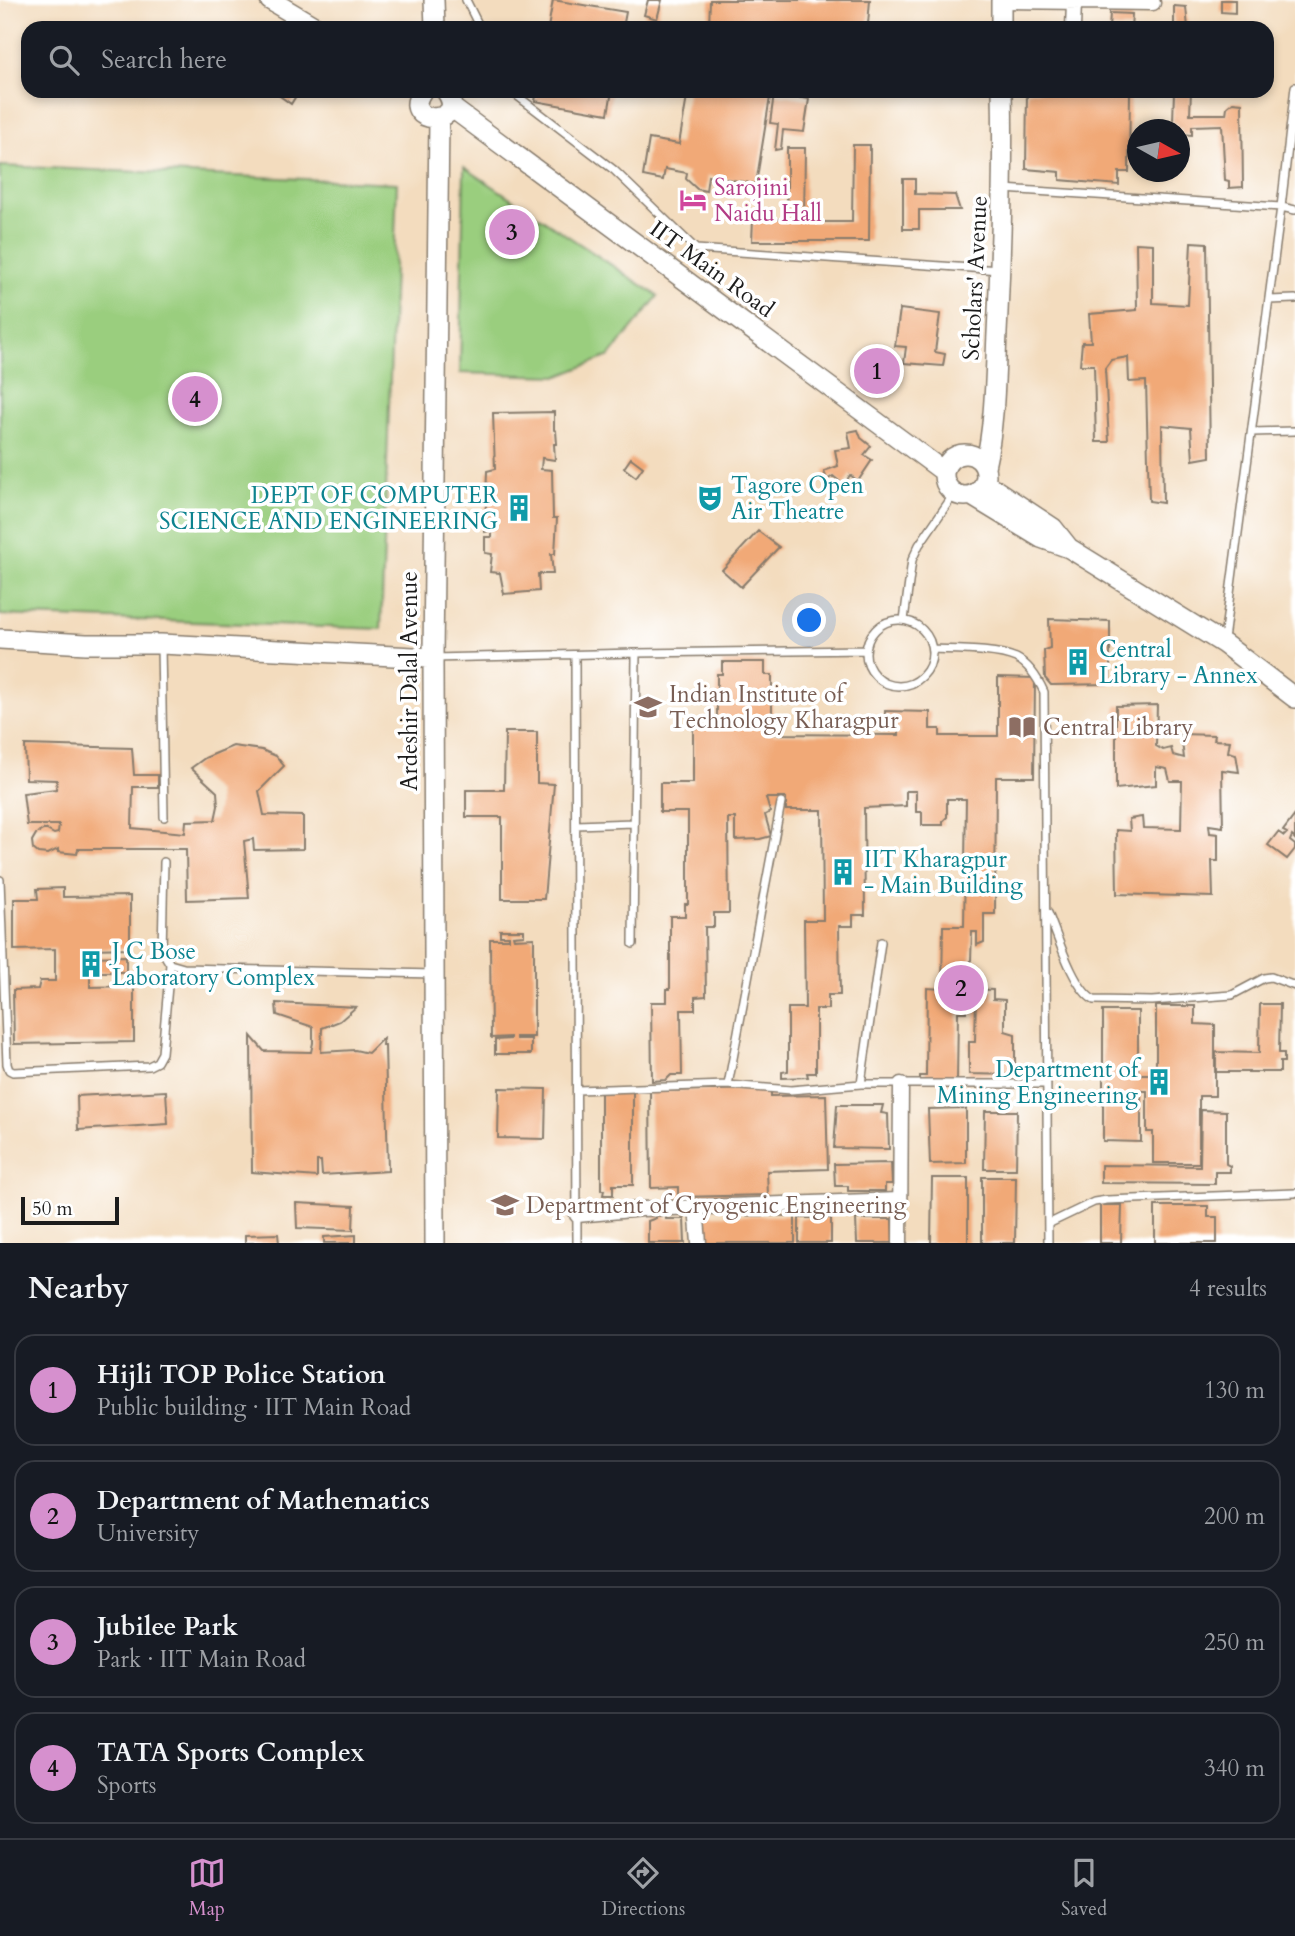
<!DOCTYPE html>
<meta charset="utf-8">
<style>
body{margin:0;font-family:Cardo,serif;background:#20242c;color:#f1f3f6}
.compass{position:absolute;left:1127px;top:119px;width:63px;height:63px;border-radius:50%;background:#171b24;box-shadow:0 4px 10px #0003;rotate:98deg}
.scale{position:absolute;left:21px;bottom:18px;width:98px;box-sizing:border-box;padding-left:7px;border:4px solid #1c1c1c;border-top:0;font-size:19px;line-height:24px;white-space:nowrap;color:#1c1c1c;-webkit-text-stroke:5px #fff;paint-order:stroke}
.you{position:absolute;left:810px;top:621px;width:24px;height:24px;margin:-18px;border:5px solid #fff;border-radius:50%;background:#1a73e8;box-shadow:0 0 0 10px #1a73e833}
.badge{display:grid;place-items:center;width:46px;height:46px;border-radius:50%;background:#d690ce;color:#111;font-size:23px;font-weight:700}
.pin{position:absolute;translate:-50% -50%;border:4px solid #fff;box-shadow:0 2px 7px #0006}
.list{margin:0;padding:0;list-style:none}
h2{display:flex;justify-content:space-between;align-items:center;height:91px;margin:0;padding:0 28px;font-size:30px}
h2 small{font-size:23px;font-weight:400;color:#9ea1a6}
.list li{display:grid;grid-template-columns:46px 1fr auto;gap:21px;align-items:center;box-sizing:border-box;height:112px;margin:0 14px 14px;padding:0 14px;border:2px solid #363941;border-radius:21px}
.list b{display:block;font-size:26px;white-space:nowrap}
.list p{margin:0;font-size:23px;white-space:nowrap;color:#9ea1a6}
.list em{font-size:23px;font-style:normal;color:#9ea1a6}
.icon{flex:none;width:38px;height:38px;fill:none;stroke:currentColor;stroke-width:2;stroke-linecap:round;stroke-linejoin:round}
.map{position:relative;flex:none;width:1295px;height:1243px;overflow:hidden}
.search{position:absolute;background:#171b24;box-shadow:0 4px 10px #0003;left:21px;right:21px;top:21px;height:77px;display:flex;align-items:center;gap:18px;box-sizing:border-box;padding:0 24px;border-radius:21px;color:#9ea1a6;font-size:26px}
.sheet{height:595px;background:#171b24}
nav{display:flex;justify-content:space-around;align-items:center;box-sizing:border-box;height:98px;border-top:2px solid #363941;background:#171b24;font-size:19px;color:#9ea1a6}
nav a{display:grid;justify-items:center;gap:4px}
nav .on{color:#d690ce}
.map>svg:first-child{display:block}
.green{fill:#9ace7e;stroke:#5b754d;stroke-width:2}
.building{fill:#f1a977}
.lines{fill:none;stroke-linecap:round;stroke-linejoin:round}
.lane-casing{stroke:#887c6d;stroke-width:10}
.street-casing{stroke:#887c6d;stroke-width:17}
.secondary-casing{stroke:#887c6d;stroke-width:22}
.lane{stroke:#fff;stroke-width:7}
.street{stroke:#fff;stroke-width:14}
.secondary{stroke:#fff;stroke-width:19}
.labels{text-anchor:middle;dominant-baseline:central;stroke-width:7;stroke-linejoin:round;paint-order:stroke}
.hotel-label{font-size:23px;fill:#b23c85;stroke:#fff;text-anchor:start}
.street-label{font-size:23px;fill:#1c1c1c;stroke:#fff}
.culture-label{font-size:23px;fill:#0d838f;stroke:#fff;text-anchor:start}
.education-label{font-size:23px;fill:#785e54;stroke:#fff;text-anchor:start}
</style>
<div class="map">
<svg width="1295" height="1243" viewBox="0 0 1295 1243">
<rect width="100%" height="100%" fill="#fff"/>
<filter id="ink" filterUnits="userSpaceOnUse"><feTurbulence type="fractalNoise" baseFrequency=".0143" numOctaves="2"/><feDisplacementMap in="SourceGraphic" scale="14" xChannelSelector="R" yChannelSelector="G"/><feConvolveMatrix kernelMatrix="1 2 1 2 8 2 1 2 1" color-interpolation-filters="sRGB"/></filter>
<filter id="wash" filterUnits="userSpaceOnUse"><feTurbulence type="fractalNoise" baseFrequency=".00686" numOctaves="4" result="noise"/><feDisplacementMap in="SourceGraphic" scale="28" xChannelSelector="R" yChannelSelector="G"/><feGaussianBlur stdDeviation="1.57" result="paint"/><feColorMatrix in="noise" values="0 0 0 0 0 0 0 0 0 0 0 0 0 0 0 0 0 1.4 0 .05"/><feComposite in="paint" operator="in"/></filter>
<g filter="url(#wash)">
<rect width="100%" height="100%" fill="#f3dcbe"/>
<path class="green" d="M0,166L397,183L381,629L0,615Z
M464,167L658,296L610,356L559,376L460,373Z"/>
<g id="blocks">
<path class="building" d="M553,0L626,12L623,28H548Z
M648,0H662L657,19L644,15Z
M710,0H870L868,24L887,26V28H709Z
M1221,0H1235V13L1221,12Z
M1174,6L1186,7L1188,28H1174Z
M1110,13L1132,14L1131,28H1109Z
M273,91H299L291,104Z
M537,91H612L608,114L535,101Z
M688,91H771L756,184L708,176L706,191L697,189L686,179L687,173L665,169L663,180L643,176L649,139L679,144Z
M1027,91H1130L1129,172H1119V185L1060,180V172L1026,169Z
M1174,91H1191L1190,114H1226L1227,107L1233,102L1242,103L1243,187L1229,188V181L1225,180L1222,125L1192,126V135L1181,134L1182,128H1177V123L1173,122Z
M774,94L809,99L804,132L783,130L781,149L775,150L778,124L770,123Z
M853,145H870L869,241H752L753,219H787V148H805L804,222H852Z
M903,179H915V194L955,195L960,210H919V229H903Z
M1191,242L1207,243L1210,457L1193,460L1191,428L1162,425L1163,503L1149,501L1146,381L1129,382L1128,357L1111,360L1105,368L1109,442H1096L1094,365H1080L1082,342H1091L1089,314L1137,310L1136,243L1153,244V303L1188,305Z
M900,309L940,314L935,352L945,354L943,366L904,363L906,347L895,346Z
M554,412V430L556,431L557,444H554L555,460L542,458L541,469L552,470L553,518H557L555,554H551L553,574H538L539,591L504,594L500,573L490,572L492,554L485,553V537H492V530L485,532L487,471L495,469L493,413Z
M858,430L861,438L871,446L864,455L872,460L858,481L850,475L844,485L833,476L827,480L824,471L838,466L835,450L851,448L848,432Z
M631,458L643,467L636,477L624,468Z
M758,531L779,547L741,587L722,570Z
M1049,619L1110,621V684L1051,685L1045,678L1044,650L1050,648Z
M722,662H765V675H772V734L899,735V728L885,727V711L930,712V729H940V736H998V677L1035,678L1034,777H996L995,914H984V942L977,945V932H972L970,989L993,990V999L1005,1000V1031L1015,1034V1075L969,1074V1042H975L976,995H966V1012H958L957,1081L920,1080V1076H926L927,988L942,989L943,926H964L966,799H947V817L943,821V825H922V812H916V791H906V806L864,808L865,915H853V926H839L840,995H828V1009H816V1073H807L808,1077L782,1078V1072L788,1071V1008H805L804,920H823L822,810H786V798H766L770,812L765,815L771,836L760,839L735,840V818H728L729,913H714V927H705L706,996L695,997V1010H681L682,1075H671L666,1080L652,1081L651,1002H667V989H670V916H685V904H688V812H660V783H693V728H717V674H722Z
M1157,705L1156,746L1163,750L1171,748L1173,755L1184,758L1181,734L1215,735L1214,740L1230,741L1228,752L1236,754L1239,772L1222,770L1223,827L1209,825L1210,833L1218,834V861H1212L1213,897L1117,894L1116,830L1130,831L1129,819L1142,817L1143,828L1181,829L1182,781H1170L1167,769L1156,767V785L1116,789V706Z
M505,732H537V783L554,784L544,899H502V817H466V790H504Z
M25,745L132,748L134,775H158V787H133L132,828L185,833L186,821L215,820L218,806L217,792L191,768L205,758L233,746L262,750L276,756L284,766L259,791L264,815L303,816V849L254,850L253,839L244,841L249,898L187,900L186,849H78L77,854L58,852V849L48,854L38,853L33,849L32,841L36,834L45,829L54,834L58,833L59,825H27L23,793L56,789L57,780L26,779Z
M1295,815V839L1292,836L1290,841L1295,845V849L1287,859L1268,845L1278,832L1284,836L1287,833L1283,831Z
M63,888V897L130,896V948L91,949V957L126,956V972H90V987L134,986V1042L14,1044L13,990L38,989L40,981H55V949L14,950V899H38L37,889Z
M500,930H524V935L513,936L514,939L534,938V1037H516V1039H531V1054H495V1040L510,1039V1037L491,1038L490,939H509V936H500Z
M276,1003L356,1007L340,1021L322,1028L321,1052L355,1050L368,1053L383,1038L382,1045H385L388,1171L322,1175L321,1161H317V1177L252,1172L251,1036L264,1051L311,1052L313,1043V1027L277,1015Z
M1260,1004H1280L1279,1053H1284V1062H1280V1072H1216V1052L1259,1053Z
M1156,1006H1195V1024L1215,1025V1096H1199V1163H1153V1132H1147V1091H1141V1142L1103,1141V1011H1138V1074H1156Z
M499,1088L546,1089L545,1139L498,1138Z
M771,1089V1096L826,1095L828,1169L767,1171L768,1195L678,1197V1187L651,1188L650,1091Z
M166,1091L168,1124L78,1130L77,1096Z
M601,1092H633V1185H613V1195H603L604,1190H601Z
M837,1105H883L881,1113L888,1114L889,1149L834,1148Z
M966,1108V1163L930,1164L928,1109Z
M1201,1110L1226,1111V1164L1230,1166V1172H1215V1184L1101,1183V1165L1200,1166Z
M985,1111H1017L1016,1169H984Z
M891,1163L892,1184H885V1191H848V1186H835L834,1164Z
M982,1177H1016L1015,1243H982Z
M932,1178H968V1243H931Z
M296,1203L354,1206L353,1230L297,1228Z
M1100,1205H1122L1121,1243H1100Z
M1155,1206H1208V1217H1217V1243H1155Z
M666,1211V1219H684L685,1243H648V1221L656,1218L655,1212Z
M702,1215L795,1216V1243H701Z
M799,1218H831V1243H799Z
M856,1219H892L893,1243H857Z
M278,1234L279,1243H245V1235Z
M356,1235V1243H324V1237Z"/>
</g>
</g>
<g filter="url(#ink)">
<use href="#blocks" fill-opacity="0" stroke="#887c6d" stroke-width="2"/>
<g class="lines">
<defs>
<path id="lane" d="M466,0L480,28
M511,91L614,170L696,249L1000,270
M1004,189L1281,207L1295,87
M1269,300L1295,299
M1252,432L1295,431
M866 653a33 33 0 1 1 66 0a33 33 0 1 1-66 0Z
M904,620L912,560L919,545L954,494
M1224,639L1281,207L1295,210
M161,646L164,817
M932,649C955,650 996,649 1016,658C1030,665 1038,679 1044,692L1048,1243
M575,655L577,1243
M433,658L636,653L866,650
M576,825L633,823
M164,862L162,951L170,964L184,968L433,974
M0,880L7,1064L9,1070L13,1072L149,1066L157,1062L162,1053L170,964
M1048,913C1057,935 1074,990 1094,1000L1152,1001L1232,995L1264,978L1271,977L1295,986
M633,944L636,653
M861,1084L881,942
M728,1085L781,803
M577,1090L728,1085L791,1090L861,1084H1046
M1048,1224L1094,1202L1107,1200L1295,1193"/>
<path id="street" d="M1001,1L1153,3
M1073,28L1074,3
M696,1207L699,1243
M577,1215L642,1209L899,1200
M900,1243L901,1084"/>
<path id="secondary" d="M270,0L317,28
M434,0L435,28
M1001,0V28
M422,91C398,127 471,126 446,91
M451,107L943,471
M944 475a21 21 0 1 1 42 0a21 21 0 1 1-42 0Z
M985,467C995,423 995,378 997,333C1001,252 1004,172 1002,91
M985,483L1053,528L1068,547
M972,496L1041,538L1069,548L1224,644L1295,698
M0,639L86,644H161L433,658
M435,1243L433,658L439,119"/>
</defs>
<use href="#lane" class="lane-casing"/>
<use href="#street" class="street-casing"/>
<use href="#secondary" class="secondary-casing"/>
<use href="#lane" class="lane"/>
<use href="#street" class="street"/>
<use href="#secondary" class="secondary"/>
</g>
</g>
<defs>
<symbol id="hotel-bare" viewBox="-9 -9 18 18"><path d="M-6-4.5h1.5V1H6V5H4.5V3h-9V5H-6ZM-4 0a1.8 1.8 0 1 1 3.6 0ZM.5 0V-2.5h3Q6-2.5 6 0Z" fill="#d1479c" stroke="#fff" stroke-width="2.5" paint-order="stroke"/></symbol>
<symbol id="theatre-bare" viewBox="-9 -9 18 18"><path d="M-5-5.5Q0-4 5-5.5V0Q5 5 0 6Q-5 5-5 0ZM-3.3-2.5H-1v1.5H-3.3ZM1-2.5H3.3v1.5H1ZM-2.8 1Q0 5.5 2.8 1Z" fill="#0f9aa8" stroke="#fff" stroke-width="2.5" paint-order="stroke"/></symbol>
<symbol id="building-bare" viewBox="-9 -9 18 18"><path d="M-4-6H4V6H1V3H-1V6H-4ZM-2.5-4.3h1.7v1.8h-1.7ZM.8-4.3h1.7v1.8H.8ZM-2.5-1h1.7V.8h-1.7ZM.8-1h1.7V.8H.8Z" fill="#0f9aa8" stroke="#fff" stroke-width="2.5" paint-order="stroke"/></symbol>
<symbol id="university-bare" viewBox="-9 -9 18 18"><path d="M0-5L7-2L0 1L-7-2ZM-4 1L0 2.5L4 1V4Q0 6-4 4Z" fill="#8d6e63" stroke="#fff" stroke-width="2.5" paint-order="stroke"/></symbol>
<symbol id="library-bare" viewBox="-9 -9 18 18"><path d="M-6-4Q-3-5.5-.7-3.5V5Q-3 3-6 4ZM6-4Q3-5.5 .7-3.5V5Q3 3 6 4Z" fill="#8d6e63" stroke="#fff" stroke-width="2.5" paint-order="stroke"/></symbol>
</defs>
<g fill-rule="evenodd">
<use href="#hotel-bare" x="674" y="181" width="38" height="38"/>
<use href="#theatre-bare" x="691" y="479" width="38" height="38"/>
<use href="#building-bare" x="500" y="489" width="38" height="38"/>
<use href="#building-bare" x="1059" y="643" width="38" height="38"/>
<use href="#university-bare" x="629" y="688" width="38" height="38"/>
<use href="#library-bare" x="1003" y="708" width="38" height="38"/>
<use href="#building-bare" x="824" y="853" width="38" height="38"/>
<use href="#building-bare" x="72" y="945" width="38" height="38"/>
<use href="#building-bare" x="1140" y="1063" width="38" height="38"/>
<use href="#university-bare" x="486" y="1186" width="38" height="38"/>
</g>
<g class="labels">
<g class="hotel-label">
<text x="714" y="187">Sarojini<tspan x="714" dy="26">Naidu Hall</tspan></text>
</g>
<g class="street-label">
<text transform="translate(712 269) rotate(36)">IIT Main Road</text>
<text transform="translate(975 278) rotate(-87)">Scholars' Avenue</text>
<text transform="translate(409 681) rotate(-90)">Ardeshir Dalal Avenue</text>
</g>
<g class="culture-label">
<text x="731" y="485">Tagore Open<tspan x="731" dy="26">Air Theatre</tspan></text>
<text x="498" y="495" text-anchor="end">DEPT OF COMPUTER<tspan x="498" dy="26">SCIENCE AND ENGINEERING</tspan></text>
<text x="1099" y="649">Central<tspan x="1099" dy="26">Library - Annex</tspan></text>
<text x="864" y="859">IIT Kharagpur<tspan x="864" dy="26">- Main Building</tspan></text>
<text x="112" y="951">J C Bose<tspan x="112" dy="26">Laboratory Complex</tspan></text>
<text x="1138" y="1069" text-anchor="end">Department of<tspan x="1138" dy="26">Mining Engineering</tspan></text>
</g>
<g class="education-label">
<text x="669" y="694">Indian Institute of<tspan x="669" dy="26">Technology Kharagpur</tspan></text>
<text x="1043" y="727">Central Library</text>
<text x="526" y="1205">Department of Cryogenic Engineering</text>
</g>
</g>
</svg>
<svg class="compass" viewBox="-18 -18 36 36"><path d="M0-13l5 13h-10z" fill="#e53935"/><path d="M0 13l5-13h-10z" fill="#9ea1a6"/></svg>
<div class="scale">50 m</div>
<div class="you"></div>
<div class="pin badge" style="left:877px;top:371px">1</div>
<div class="pin badge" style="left:961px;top:988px">2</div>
<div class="pin badge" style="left:512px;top:232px">3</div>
<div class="pin badge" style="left:195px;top:399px">4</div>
<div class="search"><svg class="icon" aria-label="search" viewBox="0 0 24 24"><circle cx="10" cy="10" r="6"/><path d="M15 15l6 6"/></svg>Search here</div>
</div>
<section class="sheet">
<h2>Nearby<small>4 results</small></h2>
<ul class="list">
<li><span class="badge">1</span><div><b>Hijli TOP Police Station</b><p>Public building · IIT Main Road</p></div><em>130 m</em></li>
<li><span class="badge">2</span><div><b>Department of Mathematics</b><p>University</p></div><em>200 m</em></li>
<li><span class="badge">3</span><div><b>Jubilee Park</b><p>Park · IIT Main Road</p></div><em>250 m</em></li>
<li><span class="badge">4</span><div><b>TATA Sports Complex</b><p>Sports</p></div><em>340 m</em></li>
</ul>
</section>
<nav>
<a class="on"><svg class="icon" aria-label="map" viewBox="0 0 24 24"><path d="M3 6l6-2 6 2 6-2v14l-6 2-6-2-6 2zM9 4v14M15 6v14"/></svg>Map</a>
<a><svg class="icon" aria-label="directions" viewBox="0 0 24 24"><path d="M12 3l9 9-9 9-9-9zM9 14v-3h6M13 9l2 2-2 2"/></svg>Directions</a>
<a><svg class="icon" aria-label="saved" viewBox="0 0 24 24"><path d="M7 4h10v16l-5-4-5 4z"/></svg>Saved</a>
</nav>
